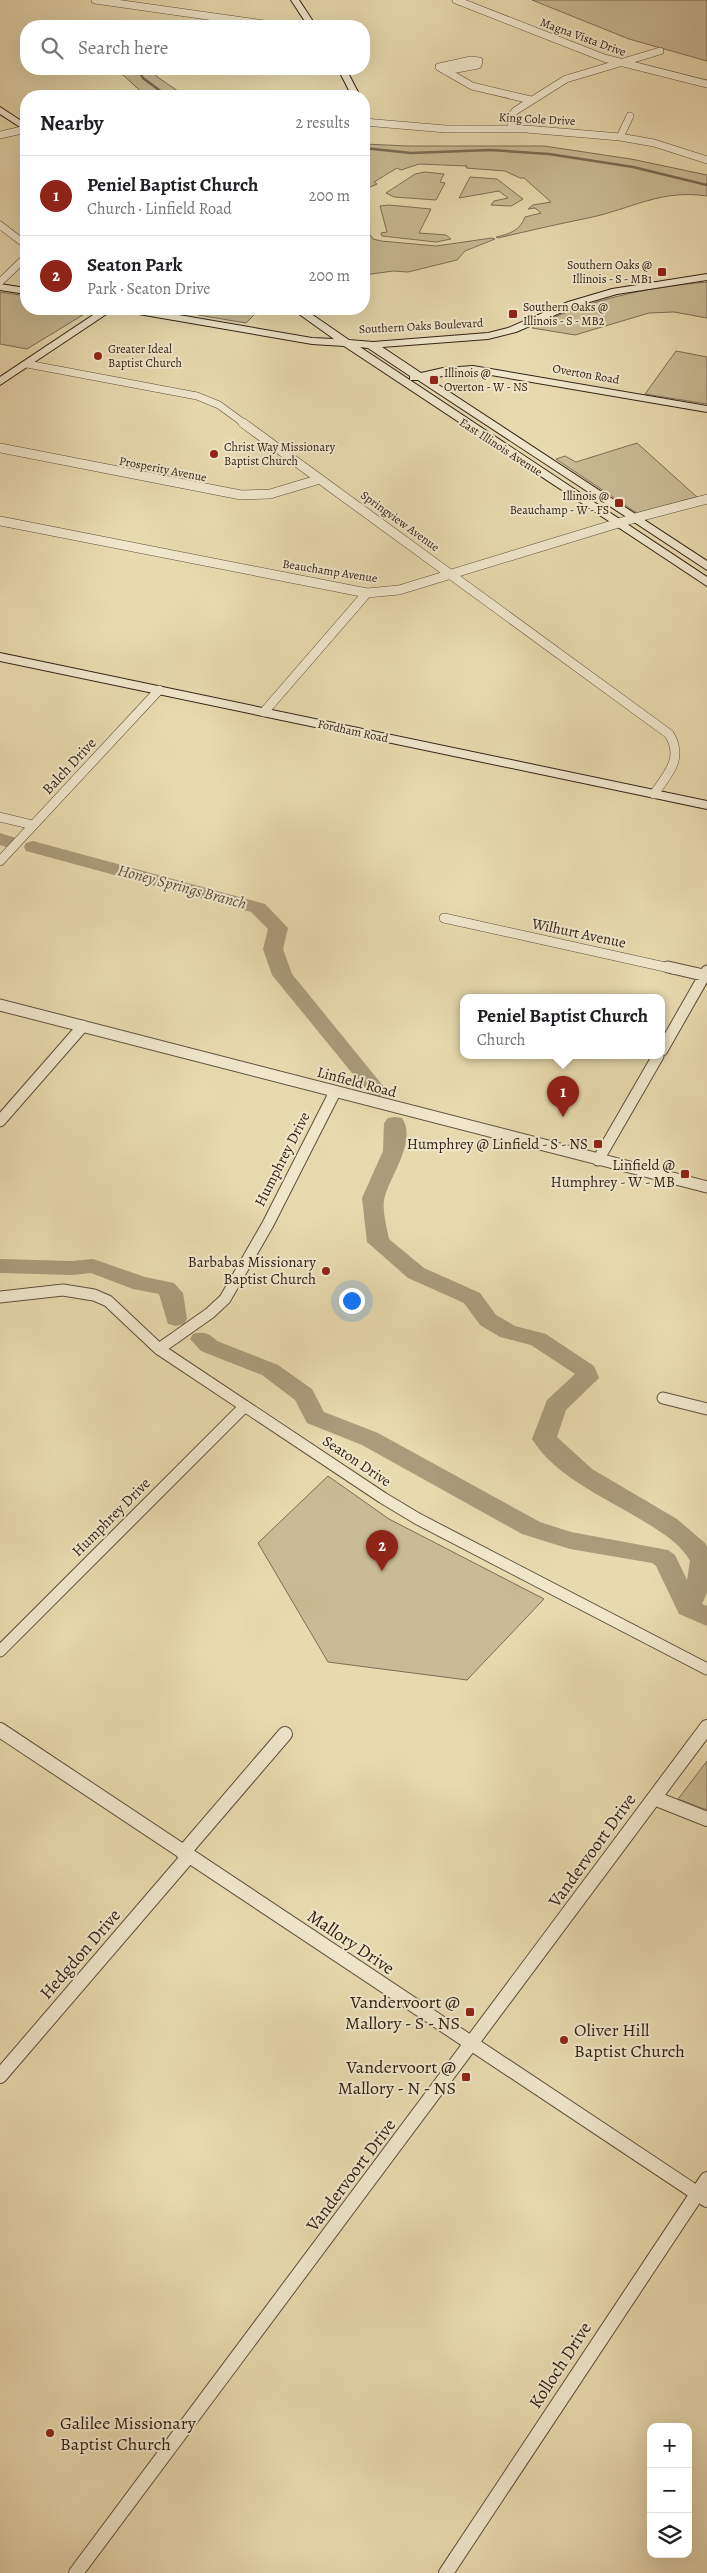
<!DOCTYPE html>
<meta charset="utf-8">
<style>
body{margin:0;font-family:Alegreya,serif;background:#f6f6f6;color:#202124}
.controls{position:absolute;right:15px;bottom:15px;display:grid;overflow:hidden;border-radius:10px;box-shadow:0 5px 20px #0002}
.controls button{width:45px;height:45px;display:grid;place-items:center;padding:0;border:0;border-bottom:1px solid #e0e0e0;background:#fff;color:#202124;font:25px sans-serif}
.you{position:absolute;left:351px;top:1300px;width:18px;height:18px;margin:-12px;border:4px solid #fff;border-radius:50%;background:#1a73e8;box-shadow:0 0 0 8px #1a73e833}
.badge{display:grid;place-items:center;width:32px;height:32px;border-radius:50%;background:#8f2418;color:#fff;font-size:16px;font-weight:700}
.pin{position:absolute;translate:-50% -41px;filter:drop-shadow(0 1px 2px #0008)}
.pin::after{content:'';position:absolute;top:26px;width:18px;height:15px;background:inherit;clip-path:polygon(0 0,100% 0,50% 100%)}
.popup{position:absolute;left:460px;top:994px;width:205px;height:65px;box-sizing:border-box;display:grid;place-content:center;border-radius:10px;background:#fff;filter:drop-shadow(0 1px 4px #0005);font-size:16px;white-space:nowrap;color:#757577}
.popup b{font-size:19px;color:#202124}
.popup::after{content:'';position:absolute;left:50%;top:100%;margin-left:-10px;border:10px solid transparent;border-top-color:#fff}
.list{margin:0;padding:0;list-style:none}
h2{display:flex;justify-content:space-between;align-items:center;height:65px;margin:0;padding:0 20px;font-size:21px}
h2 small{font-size:16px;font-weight:400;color:#757577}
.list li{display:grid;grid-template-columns:32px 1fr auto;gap:15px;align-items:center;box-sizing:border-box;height:80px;padding:0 20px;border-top:1px solid #e0e0e0}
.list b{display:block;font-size:19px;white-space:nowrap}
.list p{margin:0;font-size:16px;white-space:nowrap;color:#757577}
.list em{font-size:16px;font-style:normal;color:#757577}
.icon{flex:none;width:28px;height:28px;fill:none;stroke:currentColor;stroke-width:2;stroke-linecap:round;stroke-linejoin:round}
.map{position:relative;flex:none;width:707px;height:2573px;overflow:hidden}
.search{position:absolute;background:#fff;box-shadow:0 5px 20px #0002;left:20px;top:20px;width:350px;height:55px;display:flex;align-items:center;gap:12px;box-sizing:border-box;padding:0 18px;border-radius:20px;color:#757577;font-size:19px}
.panel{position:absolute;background:#fff;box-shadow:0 5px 20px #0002;left:20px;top:90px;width:350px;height:225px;border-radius:20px}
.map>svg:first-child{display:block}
.green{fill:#c9bb95;stroke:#7e6e56}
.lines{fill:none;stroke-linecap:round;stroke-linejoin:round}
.stream{stroke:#7a6a53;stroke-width:2.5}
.river{fill:#aa9b7b;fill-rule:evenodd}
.street-far3-casing{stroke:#604f3c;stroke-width:8}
.street-far2-casing{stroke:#604f3c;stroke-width:10}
.street-far1-casing{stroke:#604f3c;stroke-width:13}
.street-casing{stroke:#604f3c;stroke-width:16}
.secondary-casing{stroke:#332116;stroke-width:2}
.street-far3{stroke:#f0e7cb;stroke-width:7}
.street-far2{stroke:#f0e7cb;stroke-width:9}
.street-far1{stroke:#f0e7cb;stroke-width:11}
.street{stroke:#f0e7cb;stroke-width:14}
.secondary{fill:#f0e7cb;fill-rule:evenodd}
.poi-dot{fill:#8f2418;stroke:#f0e7cb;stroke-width:2}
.labels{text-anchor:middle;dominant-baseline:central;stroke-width:4;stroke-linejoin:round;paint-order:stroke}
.far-street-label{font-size:12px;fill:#332116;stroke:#f0e7cb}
.far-poi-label{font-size:12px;fill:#332116;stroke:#f0e7cb;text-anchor:start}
.street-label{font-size:15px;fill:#332116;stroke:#f0e7cb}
.poi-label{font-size:15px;fill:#332116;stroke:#f0e7cb;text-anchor:end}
.water-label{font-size:16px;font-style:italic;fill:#5d4c39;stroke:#f0e7cb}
.near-street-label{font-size:18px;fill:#332116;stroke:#f0e7cb}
.near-poi-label{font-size:18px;fill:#332116;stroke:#f0e7cb;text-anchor:end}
</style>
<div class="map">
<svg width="707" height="2573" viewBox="0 0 707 2573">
<rect width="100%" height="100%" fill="#e8daaf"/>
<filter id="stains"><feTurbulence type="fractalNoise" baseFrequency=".004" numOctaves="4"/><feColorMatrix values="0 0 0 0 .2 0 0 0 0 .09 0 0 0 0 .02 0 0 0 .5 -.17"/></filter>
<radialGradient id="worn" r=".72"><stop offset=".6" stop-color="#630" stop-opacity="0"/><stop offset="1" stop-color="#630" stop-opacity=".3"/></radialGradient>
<path class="green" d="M532,0H707V61L629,39Z
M93,69H158L156,76L185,96H146L123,75Z
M364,144L408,146H544L631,159L707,175V196C660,189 632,209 588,218C558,224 528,231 498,238L496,237C509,234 520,231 525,217L541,213L535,208L528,209L533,205L551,202L524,178H520L505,171L466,168L467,166L419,164L401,170L397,168L374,182L377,184L368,188L364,187Z
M425,172L444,174L440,182L445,183L436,200L394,197L386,193L415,174Z
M470,177L497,179L523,199L511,206L491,205L494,201L508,198L499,191L459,198Z
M389,205L431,209L419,233L446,235L451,239L436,242L382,236L381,233L387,232L380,206Z
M369,233L373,239L381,241L436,246L492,238L495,239L465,251L457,260L408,272L393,271L364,275V234Z
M707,282V318L674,312L649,313L575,335L532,328C585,300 648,287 707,282Z
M0,292L26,296V309L91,310L27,349L0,344Z
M205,309H251L248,312L255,314L246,323L198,315Z
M676,351L707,357V404L645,394Z
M637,443L697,497L637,513L556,459L565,456L576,462Z
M328,1476L389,1519L544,1599L467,1680L328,1662L258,1543Z
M707,1761V1810L678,1799Z"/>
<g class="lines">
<path class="stream" d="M138,69L143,78L167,96
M364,148L411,153L490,150L549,154L633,167L707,185"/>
<path class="river" d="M0,833L16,838L18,842L16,846L9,848L0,845Z
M33,841L265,904L288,928L283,949L292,974L384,1087L387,1091L384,1095L377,1097L370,1095L272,975L263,949L268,929L251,912L26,851L24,847L26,843Z
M395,1117L402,1118C417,1140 391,1175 385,1196C381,1208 387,1227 389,1239L424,1268L480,1293L496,1315L515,1326L546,1334L594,1366L599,1378L566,1410L557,1437L592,1469L677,1519L705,1543L707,1547V1593L702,1604L707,1606V1626L679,1614L656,1566L652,1563L570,1549L522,1534L362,1445L307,1423L295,1400L262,1375L201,1351L190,1339L193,1334C204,1331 209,1333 217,1341L278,1365L312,1389L324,1412L378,1433L540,1522L571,1532L668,1550L675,1555L687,1580L690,1561C682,1546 667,1536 653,1527C615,1502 556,1479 532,1439L547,1400L575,1374L531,1345L500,1337L480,1325L464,1303L408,1278L367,1242L362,1198L383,1151L384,1123L388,1118Z
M0,1259L72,1261L93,1259L145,1277L174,1283L183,1293L187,1319L184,1324L176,1326L168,1324L159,1294L133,1289L91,1273L72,1275L0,1273Z"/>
<defs>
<path id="street-far3" d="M95,0L264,24H311
M456,0L604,58L707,84
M446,71L478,65L479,61L471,60L439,67L472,86L531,100
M364,122L446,129H526L620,137L654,143L707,160
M512,128L510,118L515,111L566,79L660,51
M0,135L26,129
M620,137L630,116
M0,225L26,245
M0,282L26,257
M27,364L197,396L219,405L245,424"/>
<path id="street-far2" d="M243,423L669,734C684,758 668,774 654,794
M0,448L241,495L270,494L320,479
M0,521L367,593L399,590L635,518L707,499
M264,712L367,593
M0,817L33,825
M0,861L159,690
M444,918L674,969"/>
<path id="street-far1" d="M668,967L707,976
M0,1005L707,1187
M662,1050L707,971
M0,1121L83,1026
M598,1160L658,1056
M0,1297L63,1290L94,1295L108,1301L159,1349L383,1498L418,1519L707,1669
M159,1349L210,1313L225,1299L268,1224L335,1092
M663,1398L707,1409
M0,1651L245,1406"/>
<path id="street" d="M0,1730L707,2200
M654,1798L707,1819
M183,1853L285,1734
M0,2076L188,1857
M76,2573L707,1727
M446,2573L707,2179"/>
<path id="secondary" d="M291,0H299L316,26H308Z
M338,69H346L360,96H352Z
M0,107L26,124V131L0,114Z
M707,274V280L617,294L576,306L516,332L488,339L382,347L421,373L443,368L473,366L707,406V412L473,372L428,378L707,561V570L418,380H410V376L368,348L360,347L707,577V586L344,346L312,344L127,312L122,309H144L312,338L334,339L292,309H304L349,340L373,342L488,333L508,328L568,302L612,289Z
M0,284L26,288V294L0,290Z
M102,309H114L0,385V377Z
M0,653L707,801V809L0,661Z"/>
</defs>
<use href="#street-far3" class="street-far3-casing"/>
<use href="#street-far2" class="street-far2-casing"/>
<use href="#street-far1" class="street-far1-casing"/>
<use href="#street" class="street-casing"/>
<use href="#secondary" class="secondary-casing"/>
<use href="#street-far3" class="street-far3"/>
<use href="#street-far2" class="street-far2"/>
<use href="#street-far1" class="street-far1"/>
<use href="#street" class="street"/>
<use href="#secondary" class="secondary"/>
</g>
<g class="poi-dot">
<rect x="657" y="267" width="10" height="10" rx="2.5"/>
<rect x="508" y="309" width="10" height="10" rx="2.5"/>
<circle cx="98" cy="356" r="5"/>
<rect x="429" y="375" width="10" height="10" rx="2.5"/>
<circle cx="214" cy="454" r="5"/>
<rect x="614" y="498" width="10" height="10" rx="2.5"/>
<rect x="593" y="1139" width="10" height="10" rx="2.5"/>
<rect x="680" y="1169" width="10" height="10" rx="2.5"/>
<circle cx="326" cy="1271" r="5"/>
<rect x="465" y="2007" width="10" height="10" rx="2.5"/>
<circle cx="564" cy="2040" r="5"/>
<rect x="461" y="2072" width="10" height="10" rx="2.5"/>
<circle cx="50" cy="2433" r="5"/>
</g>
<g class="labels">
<g class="far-street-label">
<text transform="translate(583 37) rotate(20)">Magna Vista Drive</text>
<text transform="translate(537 119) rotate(3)">King Cole Drive</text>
<text transform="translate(421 326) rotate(-3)">Southern Oaks Boulevard</text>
<text transform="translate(586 374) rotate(10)">Overton Road</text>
<text transform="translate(501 447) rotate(33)">East Illinois Avenue</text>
<text transform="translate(163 469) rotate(11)">Prosperity Avenue</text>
<text transform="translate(400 521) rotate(36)">Springview Avenue</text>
<text transform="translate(330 571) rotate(9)">Beauchamp Avenue</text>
<text transform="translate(353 731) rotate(12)">Fordham Road</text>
</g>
<g class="far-poi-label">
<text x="652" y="265" text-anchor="end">Southern Oaks @<tspan x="652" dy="14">Illinois - S - MB1</tspan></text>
<text x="523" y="307">Southern Oaks @<tspan x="523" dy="14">Illinois - S - MB2</tspan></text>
<text x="108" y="349">Greater Ideal<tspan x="108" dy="14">Baptist Church</tspan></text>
<text x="444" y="373">Illinois @<tspan x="444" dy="14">Overton - W - NS</tspan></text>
<text x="224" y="447">Christ Way Missionary<tspan x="224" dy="14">Baptist Church</tspan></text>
<text x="609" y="496" text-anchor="end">Illinois @<tspan x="609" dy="14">Beauchamp - W - FS</tspan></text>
</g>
<g class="street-label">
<text transform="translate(69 766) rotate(-47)">Balch Drive</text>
<text transform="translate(579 933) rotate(12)">Wilhurt Avenue</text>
<text transform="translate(357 1082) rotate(15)">Linfield Road</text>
<text transform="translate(282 1159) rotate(-63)">Humphrey Drive</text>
<text transform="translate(357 1461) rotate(34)">Seaton Drive</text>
<text transform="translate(111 1517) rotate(-45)">Humphrey Drive</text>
</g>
<g class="poi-label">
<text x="588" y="1144">Humphrey @ Linfield - S - NS</text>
<text x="675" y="1165">Linfield @<tspan x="675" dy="17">Humphrey - W - MB</tspan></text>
<text x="316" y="1262">Barbabas Missionary<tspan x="316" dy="17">Baptist Church</tspan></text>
</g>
<g class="water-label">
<text transform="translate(182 887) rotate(15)">Honey Springs Branch</text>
</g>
<g class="near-street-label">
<text transform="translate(592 1850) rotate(-54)">Vandervoort Drive</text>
<text transform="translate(351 1942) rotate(34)">Mallory Drive</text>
<text transform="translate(80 1954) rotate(-49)">Hedgdon Drive</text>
<text transform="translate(351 2175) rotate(-53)">Vandervoort Drive</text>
<text transform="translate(560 2365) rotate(-57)">Kolloch Drive</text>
</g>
<g class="near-poi-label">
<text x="460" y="2002">Vandervoort @<tspan x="460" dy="21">Mallory - S - NS</tspan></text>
<text x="574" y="2030" text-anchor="start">Oliver Hill<tspan x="574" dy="21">Baptist Church</tspan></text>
<text x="456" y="2067">Vandervoort @<tspan x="456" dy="21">Mallory - N - NS</tspan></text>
<text x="60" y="2423" text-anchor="start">Galilee Missionary<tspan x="60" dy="21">Baptist Church</tspan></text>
</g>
</g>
<rect width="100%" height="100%" filter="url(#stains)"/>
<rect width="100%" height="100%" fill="url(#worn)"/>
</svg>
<div class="controls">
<button>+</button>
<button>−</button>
<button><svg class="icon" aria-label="layers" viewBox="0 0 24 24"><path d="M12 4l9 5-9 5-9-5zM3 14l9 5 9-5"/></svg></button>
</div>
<div class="you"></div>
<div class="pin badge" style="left:563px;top:1117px">1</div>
<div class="popup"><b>Peniel Baptist Church</b>Church</div>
<div class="pin badge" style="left:382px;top:1571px">2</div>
<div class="search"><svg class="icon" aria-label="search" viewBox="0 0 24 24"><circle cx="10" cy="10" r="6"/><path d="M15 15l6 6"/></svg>Search here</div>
<section class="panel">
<h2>Nearby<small>2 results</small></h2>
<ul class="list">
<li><span class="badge">1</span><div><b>Peniel Baptist Church</b><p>Church · Linfield Road</p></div><em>200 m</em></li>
<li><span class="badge">2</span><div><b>Seaton Park</b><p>Park · Seaton Drive</p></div><em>200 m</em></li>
</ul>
</section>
</div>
